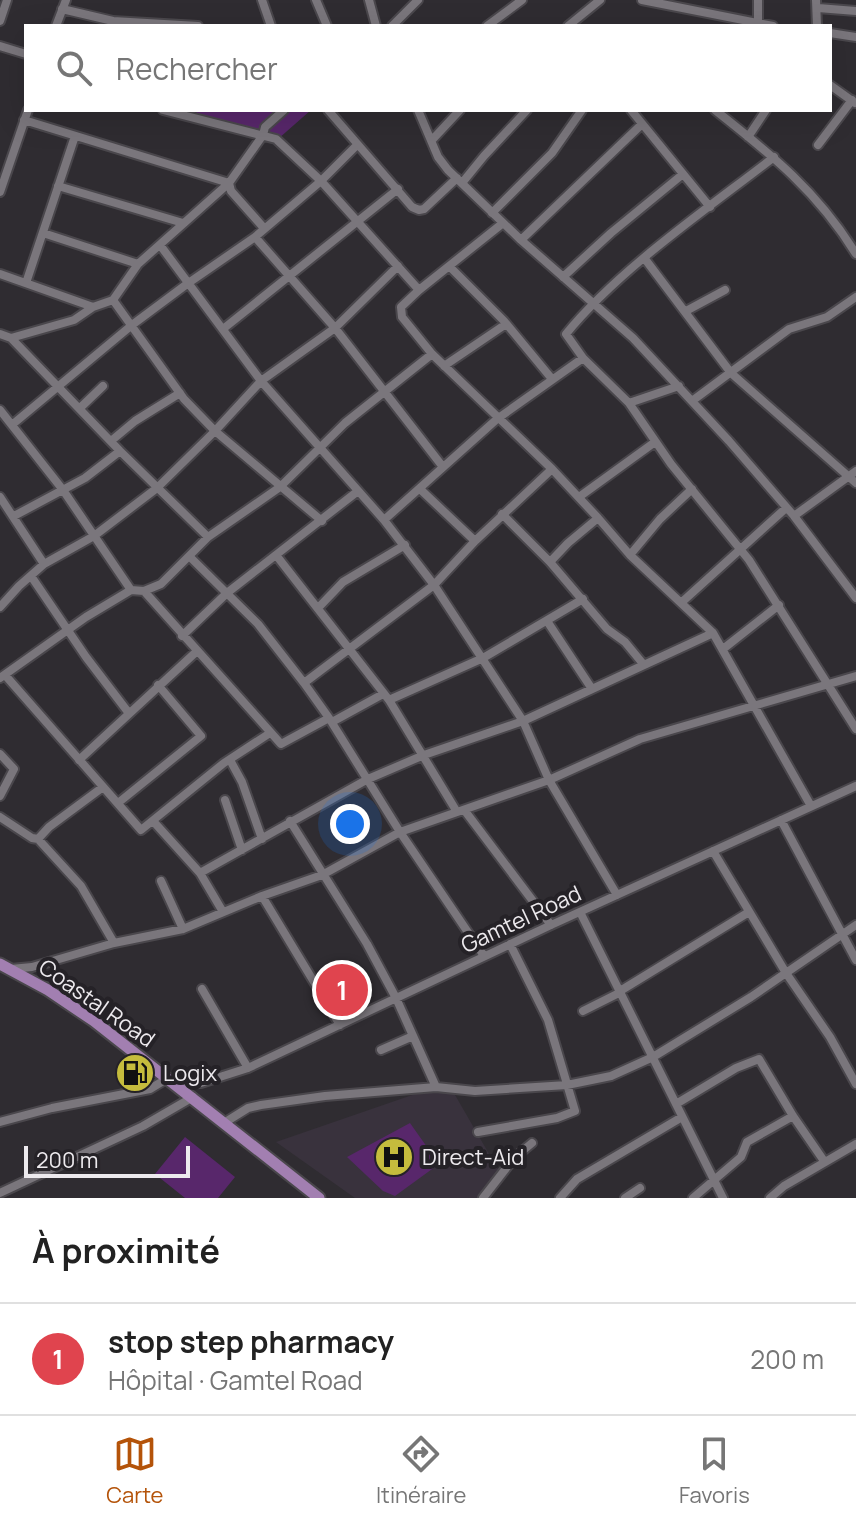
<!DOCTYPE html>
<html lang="fr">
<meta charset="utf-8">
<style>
body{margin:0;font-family:Manrope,sans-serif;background:#f6f6f6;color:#222}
.scale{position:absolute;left:24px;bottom:20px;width:166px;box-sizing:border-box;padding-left:8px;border:4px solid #edeaee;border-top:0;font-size:22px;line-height:28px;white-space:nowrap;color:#edeaee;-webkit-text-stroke:6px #252227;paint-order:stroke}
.you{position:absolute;left:350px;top:824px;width:28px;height:28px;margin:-20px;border:6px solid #fff;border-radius:50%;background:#1a73e8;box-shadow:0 0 0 12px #1a73e833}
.badge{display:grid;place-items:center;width:52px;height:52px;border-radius:50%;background:#b45309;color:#fff;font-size:26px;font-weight:700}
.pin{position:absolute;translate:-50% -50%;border:4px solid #fff;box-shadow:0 2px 8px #0006}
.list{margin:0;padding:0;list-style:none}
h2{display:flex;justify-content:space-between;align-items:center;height:104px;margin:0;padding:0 32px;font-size:34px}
h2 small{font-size:26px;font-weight:400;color:#767676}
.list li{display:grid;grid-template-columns:52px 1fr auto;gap:24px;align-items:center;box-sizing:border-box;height:112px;padding:0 32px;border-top:2px solid #e0e0e0}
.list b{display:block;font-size:30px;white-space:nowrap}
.list p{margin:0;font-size:26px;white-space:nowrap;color:#767676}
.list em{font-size:26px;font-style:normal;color:#767676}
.icon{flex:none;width:44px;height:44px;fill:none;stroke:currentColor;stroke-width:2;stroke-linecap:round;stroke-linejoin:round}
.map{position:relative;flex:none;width:856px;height:1198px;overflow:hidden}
.search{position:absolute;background:#fff;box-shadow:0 8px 32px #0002;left:24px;right:24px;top:24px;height:88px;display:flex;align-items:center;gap:20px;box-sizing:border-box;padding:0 28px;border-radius:0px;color:#767676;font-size:30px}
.sheet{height:216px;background:#fff}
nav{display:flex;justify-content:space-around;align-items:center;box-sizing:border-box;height:112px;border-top:2px solid #e0e0e0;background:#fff;font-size:22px;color:#767676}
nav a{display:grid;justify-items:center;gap:4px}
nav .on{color:#b45309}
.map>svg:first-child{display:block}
.built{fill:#39323d}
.green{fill:#58276b}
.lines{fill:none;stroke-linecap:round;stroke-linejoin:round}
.minor-casing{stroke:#4a474c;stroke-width:12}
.major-casing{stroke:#4a474c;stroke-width:15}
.minor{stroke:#7a767c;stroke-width:8}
.major{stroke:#a27fb1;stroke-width:11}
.labels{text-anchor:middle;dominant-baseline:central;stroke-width:8;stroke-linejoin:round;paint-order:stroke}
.street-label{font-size:22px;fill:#edeaee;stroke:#252227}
.poi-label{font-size:22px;fill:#edeaee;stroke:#252227;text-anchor:start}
</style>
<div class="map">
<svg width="856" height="1198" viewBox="0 0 856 1198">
<rect width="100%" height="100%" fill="#2f2c31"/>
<path class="built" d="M342,964L365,1001L340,1013L319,979Z
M451,1088L500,1173L480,1198H355L276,1142L418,1093Z"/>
<path class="green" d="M197,110H311L278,139L196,114Z
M410,1123L439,1164L395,1196L383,1191L347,1157Z
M185,1137L235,1177L218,1198H185L155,1174Z"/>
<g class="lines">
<defs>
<path id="minor" d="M262,0L271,26
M316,0L327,26
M369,0L376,26
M642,0L773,26
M816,0L817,26
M818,8L856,11
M62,9L113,21L198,26
M0,21L7,0
M758,25V0
M56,26L66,0
M392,26L418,0
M487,26L522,0
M568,26L600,0
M830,33L856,37
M0,46L26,54
M830,85L855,103
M163,110L276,139L321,181L419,290
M328,110L412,207L419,210L424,209L457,178
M418,110L438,157L448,170L521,240L633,338L729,441L794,516L856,598
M631,110L710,207
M715,110C772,155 818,192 856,254
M24,120L229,183L231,191L263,227
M748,137L766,110
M432,140L460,110
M818,145L852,100
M774,157C707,209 619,269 566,334L583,358L629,403L671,464L749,560L856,729
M462,183L484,156L527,110
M58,186L183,223
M0,192L28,110
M492,213L552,153L582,110
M503,223L419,290L401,307L402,317L432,354L552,469L598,518L630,555L713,633L811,806
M43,233L138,264
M255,237L335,328L443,467
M521,240L642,124
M160,245L261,381L384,520L434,585L523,721L549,780L617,895
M645,259L731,373L856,483
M450,267L504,321L552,379
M0,274L93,307
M563,277L611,233L683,174
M26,283L75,136
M113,300L184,399L215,431L322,521
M686,311L725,290
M223,329L398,189
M0,334L11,338L120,451L208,537
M11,338L74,320L93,307L113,300L138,264L229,183L263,135L265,127L284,110
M444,366L506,324
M692,401L789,329L827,317L856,297
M629,403L679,386
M80,408L103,386
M0,410L63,490L131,590
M13,424L132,325L187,284L255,237L321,181L357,145
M111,441L135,421L180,393
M420,489L475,541
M0,497L44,564
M579,497L655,442
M502,514L550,562L607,629L625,642L644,665
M14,516L85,478L120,451
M794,516L856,471
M384,520L497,419L583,358
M276,555L389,700L457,812
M630,555L660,519L692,489
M189,556L258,624L304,683L329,718L400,832L484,956
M550,562L568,543L598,518
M31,576L86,657L128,712
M144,591L281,744L329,718
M682,602L786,508
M0,607L19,586L44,564L94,536L157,488L215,431L261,381L335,328L398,266
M319,607L343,582L405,545
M547,621L592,689
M182,636L227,593L358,491
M723,649L779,605
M5,675L141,830L224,763L270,733
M0,678L86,617L131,590L144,591L161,584L208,537L280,487L345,423L432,354
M304,683L434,585L475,541L552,469
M389,700L483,658L583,599
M332,722L383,694
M0,754L14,769L0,796
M79,760L196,652
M230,760L242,782L262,839
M225,800L242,850
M118,803L201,736L158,685
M465,811L551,925
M0,817L32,838L38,839L49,827L103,787
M781,820L856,960
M153,821L200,873L223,912
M290,821L367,944L396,998L436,1087
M38,839L81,886L114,943
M713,851L786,973L830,1037L856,1084
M200,873L368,779L424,755L523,721L713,633
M161,881L183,929
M262,896L340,1025
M580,912L723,1198
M11,969L32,967L114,943L183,929L262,896L322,875L400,832L549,780L640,739L856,676
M202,989L248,1068
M620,991L749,912
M583,1011L621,992
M381,1050L413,1036
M174,1083H201L248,1068L551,925L856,786
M676,1104L736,1068L759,1059L793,1116L824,1161
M0,1122L52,1108L150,1089L168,1078
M224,1123L248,1108L261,1105L325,1096L436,1087L475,1091L567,1085L611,1076L653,1057L751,997L856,925
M478,1132L557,1118L575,1111L548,1020L510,944
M0,1193L143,1126L193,1097
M483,1198L514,1158L532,1143
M560,1198L577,1179L682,1117
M625,1198L640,1188
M693,1198L741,1157L747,1142L793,1116
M770,1198L784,1186L856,1144"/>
<path id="major" d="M0,964L48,990L94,1021L319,1198"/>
</defs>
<use href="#minor" class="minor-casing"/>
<use href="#major" class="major-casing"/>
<use href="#minor" class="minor"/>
<use href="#major" class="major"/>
</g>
<defs>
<symbol id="fuel-disc" viewBox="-11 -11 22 22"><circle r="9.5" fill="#c5bc3d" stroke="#252227"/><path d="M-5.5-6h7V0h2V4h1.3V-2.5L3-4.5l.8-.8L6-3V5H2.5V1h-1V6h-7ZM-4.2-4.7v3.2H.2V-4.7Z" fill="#111"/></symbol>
<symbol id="hospital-disc" viewBox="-11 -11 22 22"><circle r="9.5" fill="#c5bc3d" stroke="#252227"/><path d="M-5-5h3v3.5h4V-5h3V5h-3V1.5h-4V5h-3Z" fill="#111"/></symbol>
</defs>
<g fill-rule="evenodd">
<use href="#fuel-disc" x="113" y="1051" width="44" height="44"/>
<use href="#hospital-disc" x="372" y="1135" width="44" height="44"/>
</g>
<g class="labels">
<g class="street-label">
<text transform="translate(521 919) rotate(-25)">Gamtel Road</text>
<text transform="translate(97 1003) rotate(35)">Coastal Road</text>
</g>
<g class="poi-label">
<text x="163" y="1073">Logix</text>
<text x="422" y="1157">Direct-Aid</text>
</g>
</g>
</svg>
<div class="scale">200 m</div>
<div class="you"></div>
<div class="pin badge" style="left:342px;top:990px;background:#e0444e">1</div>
<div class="search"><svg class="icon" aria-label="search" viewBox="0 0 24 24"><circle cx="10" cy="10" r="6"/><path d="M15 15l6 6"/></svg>Rechercher</div>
</div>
<section class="sheet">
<h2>À proximité<small></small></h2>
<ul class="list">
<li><span class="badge" style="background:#e0444e">1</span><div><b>stop step pharmacy</b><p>Hôpital · Gamtel Road</p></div><em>200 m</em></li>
</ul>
</section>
<nav>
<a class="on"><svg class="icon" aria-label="map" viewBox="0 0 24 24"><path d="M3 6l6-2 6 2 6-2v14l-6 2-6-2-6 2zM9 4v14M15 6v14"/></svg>Carte</a>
<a><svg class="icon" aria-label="directions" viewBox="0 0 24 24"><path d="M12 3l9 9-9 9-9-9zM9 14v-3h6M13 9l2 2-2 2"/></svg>Itinéraire</a>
<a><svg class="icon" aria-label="saved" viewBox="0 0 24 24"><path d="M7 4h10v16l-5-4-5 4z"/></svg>Favoris</a>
</nav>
